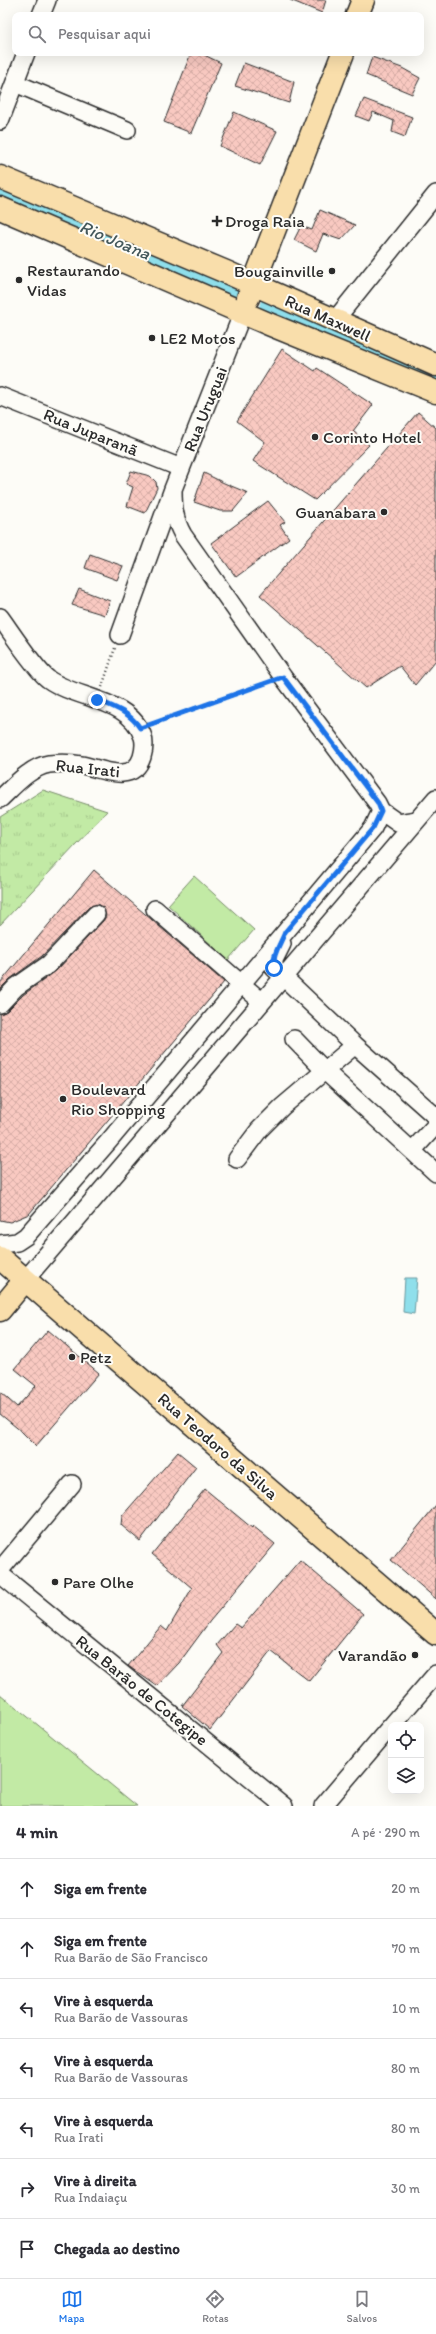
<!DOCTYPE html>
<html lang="pt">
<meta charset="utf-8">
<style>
body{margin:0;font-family:Itim,sans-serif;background:#f7f7f7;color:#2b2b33}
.controls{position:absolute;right:12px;bottom:12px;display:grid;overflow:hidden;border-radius:8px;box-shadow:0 4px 16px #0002}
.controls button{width:36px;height:36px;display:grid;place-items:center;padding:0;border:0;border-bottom:1px solid #e1e1e2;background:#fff;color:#2b2b33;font:20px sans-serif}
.stop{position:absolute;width:12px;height:12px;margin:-9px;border:3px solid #1a73e8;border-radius:50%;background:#fff}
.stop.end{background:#1a73e8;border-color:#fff;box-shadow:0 1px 4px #0008}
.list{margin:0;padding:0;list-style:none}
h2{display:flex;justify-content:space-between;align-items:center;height:52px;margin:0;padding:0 16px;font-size:17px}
h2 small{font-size:13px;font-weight:400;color:#7c7c81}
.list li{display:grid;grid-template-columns:26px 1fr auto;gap:12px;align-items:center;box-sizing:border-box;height:60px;padding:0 16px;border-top:1px solid #e1e1e2}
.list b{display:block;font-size:15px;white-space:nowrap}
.list p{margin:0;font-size:13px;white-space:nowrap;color:#7c7c81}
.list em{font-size:13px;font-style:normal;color:#7c7c81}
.icon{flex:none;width:22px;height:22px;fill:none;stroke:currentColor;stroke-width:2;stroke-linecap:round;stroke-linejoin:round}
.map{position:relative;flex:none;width:436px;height:1806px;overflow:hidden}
.search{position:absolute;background:#fff;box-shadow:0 4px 16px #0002;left:12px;right:12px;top:12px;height:44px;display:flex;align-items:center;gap:10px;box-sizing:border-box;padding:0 14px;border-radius:8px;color:#7c7c81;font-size:15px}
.sheet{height:472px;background:#fff}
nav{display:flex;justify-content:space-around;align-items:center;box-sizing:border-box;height:56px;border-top:1px solid #e1e1e2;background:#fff;font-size:11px;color:#7c7c81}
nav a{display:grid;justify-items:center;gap:2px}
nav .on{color:#1a73e8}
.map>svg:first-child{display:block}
.grass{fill:url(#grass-tufts);stroke:#768a68}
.garden{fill:#c2eaa5;stroke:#768a68}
.water{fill:#8fdfeb;stroke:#67979e}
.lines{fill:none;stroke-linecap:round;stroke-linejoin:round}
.river{stroke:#8fdfeb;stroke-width:23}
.building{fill:url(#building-cross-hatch);stroke:#2b2b2b}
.minor-casing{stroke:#2b2b2b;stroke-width:20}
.major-casing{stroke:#2b2b2b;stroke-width:25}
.path{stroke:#2b2b2b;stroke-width:2.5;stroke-dasharray:1 3;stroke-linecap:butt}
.minor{stroke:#fdfcf7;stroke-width:17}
.major{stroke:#f9deab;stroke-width:22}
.route{stroke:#1a73e8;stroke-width:5}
.poi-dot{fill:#2b2b2b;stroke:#fdfcf7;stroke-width:1.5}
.labels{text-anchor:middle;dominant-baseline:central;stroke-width:4;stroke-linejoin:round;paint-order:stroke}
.poi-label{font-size:17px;fill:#2b2b2b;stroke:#fdfcf7;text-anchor:start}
.street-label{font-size:17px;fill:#2b2b2b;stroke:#fdfcf7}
.water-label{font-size:18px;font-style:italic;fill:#44585b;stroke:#fdfcf7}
</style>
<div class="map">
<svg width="436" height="1806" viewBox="0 0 436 1806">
<defs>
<pattern id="grass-tufts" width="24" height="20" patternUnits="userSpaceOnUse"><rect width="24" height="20" fill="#c2eaa5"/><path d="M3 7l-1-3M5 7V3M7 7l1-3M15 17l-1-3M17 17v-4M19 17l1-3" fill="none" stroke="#a7c98e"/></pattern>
<pattern id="building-cross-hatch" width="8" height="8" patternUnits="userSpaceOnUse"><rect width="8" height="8" fill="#f9c9c1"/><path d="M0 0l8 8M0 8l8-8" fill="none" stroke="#d6ada6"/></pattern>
</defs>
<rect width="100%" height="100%" fill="#fdfcf7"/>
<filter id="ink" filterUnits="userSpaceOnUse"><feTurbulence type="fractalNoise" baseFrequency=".025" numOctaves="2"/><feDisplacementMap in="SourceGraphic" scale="8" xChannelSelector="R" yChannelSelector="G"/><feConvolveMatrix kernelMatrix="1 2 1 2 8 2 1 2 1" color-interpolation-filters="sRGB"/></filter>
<g filter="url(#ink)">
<path class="grass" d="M43,790L107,811L0,925V817Z"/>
<path class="garden" d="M194,876L254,930L228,960L168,905Z
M0,1694L137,1806H0Z"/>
<path class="water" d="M405,1278H417L414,1314L403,1312Z"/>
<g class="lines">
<path class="river" d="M0,190L229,290
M271,307L436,377"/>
</g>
<path class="building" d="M290,0H326L322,13Z
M191,53H200L221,63L191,133L164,122Z
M372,57L402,68L420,78L412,94L366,75Z
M244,63L294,82L289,103L235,86Z
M364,99L412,117L405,137L392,132L394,121L373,112L369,121L356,116Z
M234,112L277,131L260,165L220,146Z
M320,210L355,225L341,240L323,234L316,251L294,240L301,226L312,230Z
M282,349L315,371L317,368L373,405L353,431L369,445L315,500L253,461L265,442L237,421Z
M418,412L436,428V660L415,685L400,666L366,688L260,595Z
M131,471L150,476L156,482L157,488L145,513L127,506L133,487L126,484Z
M204,473L224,483L248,493L233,511H220L194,502Z
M268,501L285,522L280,525L289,538L236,577L211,543Z
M90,554L123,566L117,580L85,568Z
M79,589L110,601L105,615L72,605Z
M94,870L224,982L29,1214L10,1222L0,1220V1014L7,1011L23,995L56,971L103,921L106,916L103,907L98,904L89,907L42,956L10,979L0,989V983Z
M48,1330L99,1373L36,1446L22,1432L0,1414V1392L17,1407L36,1386L15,1369Z
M178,1452L196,1467L140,1541L121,1525L122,1516Z
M205,1489L252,1528L253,1526L275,1544L210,1621L179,1663L157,1686L128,1666L161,1626L167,1631L192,1588L152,1554Z
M436,1505V1599L391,1560Z
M300,1560L363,1614L309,1681L271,1651L210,1730L182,1706L223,1653L217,1645L235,1624L241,1628Z"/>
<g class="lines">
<defs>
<path id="minor" d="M41,15L47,0
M15,83L127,130
M0,121L26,53
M335,320L436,194
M0,396L181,468
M0,617C11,632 35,669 48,679C77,700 130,698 143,737C145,744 144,750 142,757C133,785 102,769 82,765C71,763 59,763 49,764C30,767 13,787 0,799
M120,635L173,489L243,312
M381,811L398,823L417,820
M155,909L261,1001
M282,944L274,960V968L355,1045L436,1117
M0,1004L16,987L49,964L96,914
M294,1039L325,1071L436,1173
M412,1151L436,1125
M237,1159L259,1130L282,1107L355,1045
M0,1244L17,1242L26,1236L109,1141L373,828L381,811L377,803L283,677L183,535C174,519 173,507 173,489
M25,1280L436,798
M0,1570L72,1484
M0,1574L284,1806
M392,1725L436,1674
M323,1806L391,1726"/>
<path id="major" d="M357,15L363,0
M0,177L226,272L436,365
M0,208L271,325L436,392
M248,298L343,53
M0,1258L436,1634
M0,1310L25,1280"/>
</defs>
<use href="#minor" class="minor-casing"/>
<use href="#major" class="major-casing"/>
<path class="path" d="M102,687L115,648
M152,724L269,682"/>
<use href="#minor" class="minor"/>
<use href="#major" class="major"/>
</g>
</g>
<g class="lines" filter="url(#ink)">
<path class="route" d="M97,700C114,707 129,712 140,728L283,677L378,803L381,811L373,828L285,932C282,941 270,959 274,968"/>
</g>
<g class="poi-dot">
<path d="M215 215h4v4h4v4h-4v4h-4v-4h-4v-4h4z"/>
<circle cx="332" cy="271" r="4"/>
<circle cx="19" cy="280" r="4"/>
<circle cx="152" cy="338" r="4"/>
<circle cx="315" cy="437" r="4"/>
<circle cx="384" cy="512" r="4"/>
<circle cx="63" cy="1099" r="4"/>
<circle cx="72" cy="1357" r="4"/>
<circle cx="55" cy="1582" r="4"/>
<circle cx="415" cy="1655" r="4"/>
</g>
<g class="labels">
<g class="poi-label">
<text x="225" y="221">Droga Raia</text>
<text x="27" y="270">Restaurando<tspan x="27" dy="20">Vidas</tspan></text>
<text x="324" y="271" text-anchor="end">Bougainville</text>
<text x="160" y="338">LE2 Motos</text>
<text x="323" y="437">Corinto Hotel</text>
<text x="376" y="512" text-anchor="end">Guanabara</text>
<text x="71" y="1089">Boulevard<tspan x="71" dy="20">Rio Shopping</tspan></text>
<text x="80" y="1357">Petz</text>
<text x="63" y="1582">Pare Olhe</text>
<text x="407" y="1655" text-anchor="end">Varandão</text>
</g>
<g class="street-label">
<text transform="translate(328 318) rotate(24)">Rua Maxwell</text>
<text transform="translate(205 409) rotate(-68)">Rua Uruguai</text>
<text transform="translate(91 432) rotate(22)">Rua Juparanã</text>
<text transform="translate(88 768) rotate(6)">Rua Irati</text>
<text transform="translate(218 1446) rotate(41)">Rua Teodoro da Silva</text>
<text transform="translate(142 1690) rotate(39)">Rua Barão de Cotegipe</text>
</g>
<g class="water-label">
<text transform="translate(115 240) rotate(23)">Rio Joana</text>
</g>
</g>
</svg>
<div class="controls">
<button><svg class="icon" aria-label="locate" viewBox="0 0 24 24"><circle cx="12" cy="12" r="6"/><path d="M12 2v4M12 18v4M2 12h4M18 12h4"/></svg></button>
<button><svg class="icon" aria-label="layers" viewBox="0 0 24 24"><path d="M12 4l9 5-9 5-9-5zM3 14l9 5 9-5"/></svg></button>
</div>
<div class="stop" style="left:274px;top:968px"></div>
<div class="stop end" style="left:97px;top:700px"></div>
<div class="search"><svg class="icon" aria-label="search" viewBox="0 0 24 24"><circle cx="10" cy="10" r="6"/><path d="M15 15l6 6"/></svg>Pesquisar aqui</div>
</div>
<section class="sheet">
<h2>4 min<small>A pé · 290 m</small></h2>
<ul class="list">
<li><svg class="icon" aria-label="ahead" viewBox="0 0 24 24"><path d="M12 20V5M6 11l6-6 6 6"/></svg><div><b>Siga em frente</b></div><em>20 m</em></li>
<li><svg class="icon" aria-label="ahead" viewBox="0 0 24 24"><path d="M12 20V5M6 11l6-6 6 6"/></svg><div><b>Siga em frente</b><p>Rua Barão de São Francisco</p></div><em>70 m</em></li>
<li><svg class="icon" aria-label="left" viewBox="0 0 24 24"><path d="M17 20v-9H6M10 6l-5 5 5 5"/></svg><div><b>Vire à esquerda</b><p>Rua Barão de Vassouras</p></div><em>10 m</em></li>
<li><svg class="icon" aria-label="left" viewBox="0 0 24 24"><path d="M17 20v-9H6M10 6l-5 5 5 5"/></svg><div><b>Vire à esquerda</b><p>Rua Barão de Vassouras</p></div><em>80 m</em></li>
<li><svg class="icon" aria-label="left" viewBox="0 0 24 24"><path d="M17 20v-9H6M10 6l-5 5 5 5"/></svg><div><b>Vire à esquerda</b><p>Rua Irati</p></div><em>80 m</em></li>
<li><svg class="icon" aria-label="right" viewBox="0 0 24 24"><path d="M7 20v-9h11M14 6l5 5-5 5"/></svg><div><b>Vire à direita</b><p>Rua Indaiaçu</p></div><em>30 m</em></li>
<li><svg class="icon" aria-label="arrive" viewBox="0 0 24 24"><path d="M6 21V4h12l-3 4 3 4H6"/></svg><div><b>Chegada ao destino</b></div></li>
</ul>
</section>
<nav>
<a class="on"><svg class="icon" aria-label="map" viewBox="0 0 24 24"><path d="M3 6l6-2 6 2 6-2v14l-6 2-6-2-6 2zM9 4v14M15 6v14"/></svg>Mapa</a>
<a><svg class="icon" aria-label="directions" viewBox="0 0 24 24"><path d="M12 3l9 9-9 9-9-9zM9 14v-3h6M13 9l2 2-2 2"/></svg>Rotas</a>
<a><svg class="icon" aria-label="saved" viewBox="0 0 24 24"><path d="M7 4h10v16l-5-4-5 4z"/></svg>Salvos</a>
</nav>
